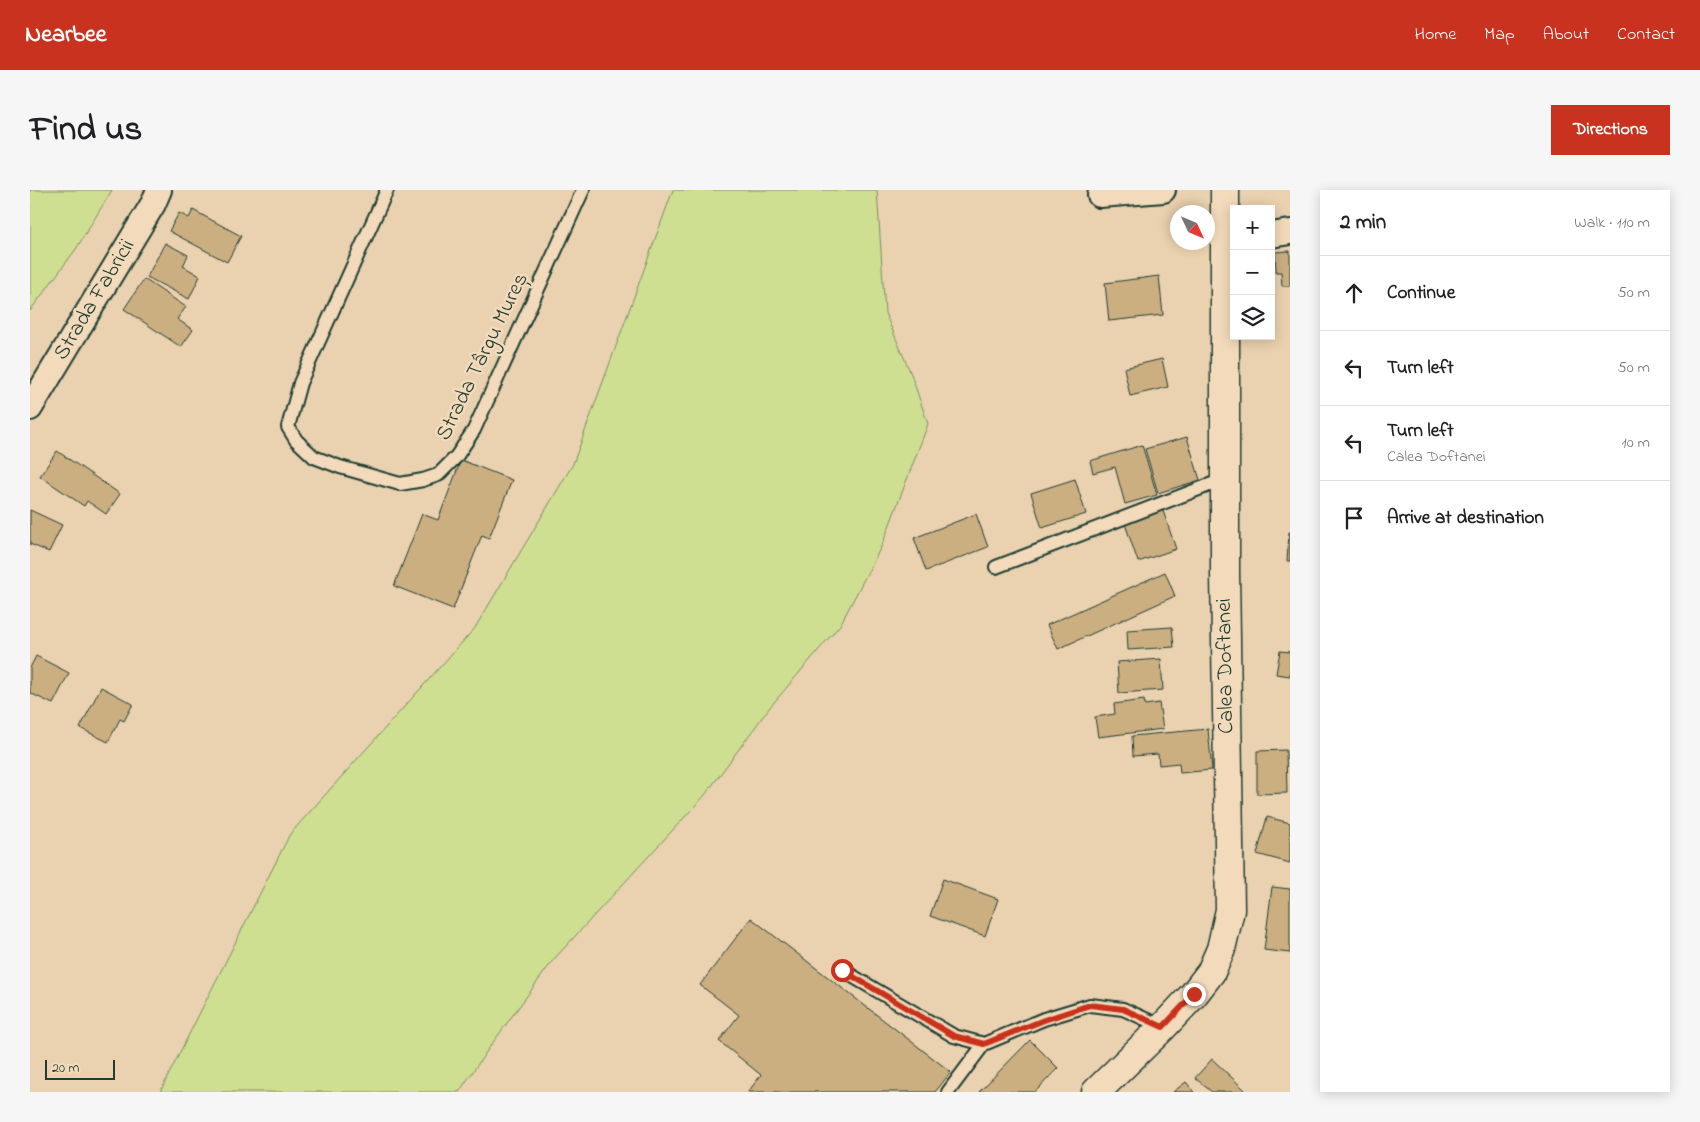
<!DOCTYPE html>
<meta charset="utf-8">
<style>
body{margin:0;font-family:"Indie Flower",sans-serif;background:#f6f6f6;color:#202124}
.controls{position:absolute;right:15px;top:15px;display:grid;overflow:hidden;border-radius:0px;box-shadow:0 2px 12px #0003}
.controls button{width:45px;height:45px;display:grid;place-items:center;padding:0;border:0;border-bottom:1px solid #e0e0e0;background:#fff;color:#202124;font:25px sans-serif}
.compass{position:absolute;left:1140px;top:15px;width:45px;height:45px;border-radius:50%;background:#fff;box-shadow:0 2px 12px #0003;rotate:134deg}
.scale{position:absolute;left:15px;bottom:12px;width:70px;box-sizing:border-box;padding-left:5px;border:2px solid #1f3d34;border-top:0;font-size:14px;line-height:18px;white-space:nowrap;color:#1f3d34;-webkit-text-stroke:4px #f2daba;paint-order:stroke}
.stop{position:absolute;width:15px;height:15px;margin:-11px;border:4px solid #c8321e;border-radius:50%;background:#fff}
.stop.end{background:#c8321e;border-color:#fff;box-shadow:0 1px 5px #0008}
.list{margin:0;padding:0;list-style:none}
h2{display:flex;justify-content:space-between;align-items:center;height:65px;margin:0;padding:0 20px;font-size:21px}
h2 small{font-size:16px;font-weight:400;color:#757577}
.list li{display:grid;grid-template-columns:32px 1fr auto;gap:15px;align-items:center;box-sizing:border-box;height:75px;padding:0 20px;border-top:1px solid #e0e0e0}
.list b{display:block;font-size:19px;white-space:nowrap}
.list p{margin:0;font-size:16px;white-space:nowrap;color:#757577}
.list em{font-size:16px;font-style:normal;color:#757577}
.icon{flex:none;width:28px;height:28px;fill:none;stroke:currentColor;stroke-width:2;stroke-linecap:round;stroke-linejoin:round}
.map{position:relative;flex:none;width:1260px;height:902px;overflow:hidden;border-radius:0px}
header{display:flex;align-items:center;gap:30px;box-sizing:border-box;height:70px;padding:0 25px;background:#c8321e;color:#fff}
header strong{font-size:24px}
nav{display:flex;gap:28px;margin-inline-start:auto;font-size:18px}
.intro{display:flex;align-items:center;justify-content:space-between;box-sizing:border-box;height:120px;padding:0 30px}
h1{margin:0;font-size:35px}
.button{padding:12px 22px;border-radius:0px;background:#c8321e;color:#fff;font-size:18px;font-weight:700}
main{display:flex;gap:30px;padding:0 30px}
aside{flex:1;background:#fff;border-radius:0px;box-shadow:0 2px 12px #0003}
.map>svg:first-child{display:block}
.green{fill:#cfdf92;stroke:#778e63}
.building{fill:#cbaf81;stroke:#1f3d34}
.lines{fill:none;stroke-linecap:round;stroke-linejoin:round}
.lane-casing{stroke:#1f3d34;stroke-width:16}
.street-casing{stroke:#1f3d34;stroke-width:28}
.secondary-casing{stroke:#1f3d34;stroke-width:31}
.lane{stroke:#f2daba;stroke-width:12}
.street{stroke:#f2daba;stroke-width:24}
.secondary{stroke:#f2daba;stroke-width:28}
.route{stroke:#c8321e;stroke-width:6}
.labels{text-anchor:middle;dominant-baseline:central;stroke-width:5;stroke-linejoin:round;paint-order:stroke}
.street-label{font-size:22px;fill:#1f3d34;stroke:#f2daba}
</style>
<header>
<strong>Nearbee</strong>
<nav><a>Home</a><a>Map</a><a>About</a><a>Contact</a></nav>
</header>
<div class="intro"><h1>Find us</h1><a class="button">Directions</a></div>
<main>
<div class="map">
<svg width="1260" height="902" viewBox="0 0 1260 902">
<rect width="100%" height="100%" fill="#ead1af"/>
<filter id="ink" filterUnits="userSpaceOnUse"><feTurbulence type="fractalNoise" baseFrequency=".02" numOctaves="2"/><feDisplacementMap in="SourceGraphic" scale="10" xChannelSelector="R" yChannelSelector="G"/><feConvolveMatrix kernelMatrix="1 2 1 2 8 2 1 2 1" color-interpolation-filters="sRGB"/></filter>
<g filter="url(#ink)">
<path class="green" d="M0,0H82L46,59L0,121Z
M643,0H847L855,123L881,184L898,234L852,355L810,435L740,517L675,605L524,769L461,855L429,902H130L260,644L445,438L543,274Z"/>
<path class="building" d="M163,20L211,46L197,72L139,41L149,23L159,28Z
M135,53L158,65L153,76L170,86L159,109L117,87Z
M1260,61V96H1252L1251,82H1246L1245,62Z
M1129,86L1133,125L1079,131L1075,93Z
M114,89L156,117L147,129L163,140L151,157L94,119Z
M1132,169L1138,197L1100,206L1094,178Z
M1157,247L1170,290L1128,303L1115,259Z
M1112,255L1127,305L1095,314L1085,277L1063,283L1060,271Z
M27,261L90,304L76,324L57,311L54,316L10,286Z
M431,270L482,290L459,348L452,345L423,419L364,396L392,324L408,330Z
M1045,289L1056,324L1012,338L1001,303Z
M1132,318L1146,359L1108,372L1094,331Z
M0,320L32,335L19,362L0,354Z
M946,324L958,357L896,381L884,348Z
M1259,342H1260V371H1257Z
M1135,382L1145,406L1028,459L1017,435Z
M1142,437L1144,457L1098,460L1097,440Z
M1250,461L1260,462V486L1246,484Z
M6,466L39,483L23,514L0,503V478Z
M1131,469L1133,500L1089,503L1087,472Z
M71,497L103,514L94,531L90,529L78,552L50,538Z
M1114,510L1115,515L1129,513L1133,539L1068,547L1065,527L1085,524L1084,514Z
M1178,539L1182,580L1150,583L1149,573L1129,575L1128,564L1103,566L1102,546Z
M1256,560L1257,603L1227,604V561Z
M1237,627L1260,633V673L1227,664Z
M913,689L968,709L955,746L900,726Z
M1242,697L1260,699V763L1234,760Z
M721,728L921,882L905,902H718L731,885L689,851L709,825L670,795Z
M1000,850L1028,878L1005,902H949Z
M1182,869L1215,900L1214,902H1182L1165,888Z
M1156,892L1164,902H1143Z"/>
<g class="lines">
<defs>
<path id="lane" d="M357,0L270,193L258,237L266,250L284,267L310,277L370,294L393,290L408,285L426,267L444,240L553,0
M966,377L1195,289
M812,780L924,846L954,854
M918,902L954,854L1014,829L1060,815L1093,819L1133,837"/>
<path id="street" d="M1070,5L1133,0
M1241,45L1260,42
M0,218L123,14L129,0"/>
<path id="secondary" d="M1066,902L1133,837L1164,804L1181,782L1191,759L1200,720L1195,382V0"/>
</defs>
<use href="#lane" class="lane-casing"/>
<use href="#street" class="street-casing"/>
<use href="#secondary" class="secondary-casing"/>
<use href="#lane" class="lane"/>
<use href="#street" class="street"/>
<use href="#secondary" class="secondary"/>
</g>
</g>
<g class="lines" filter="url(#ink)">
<path class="route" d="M812,780L924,846L954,854L1014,830L1060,815L1093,819L1133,837L1164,804"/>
</g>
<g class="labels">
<g class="street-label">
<text transform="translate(65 110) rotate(-59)">Strada Fabricii</text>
<text transform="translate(453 167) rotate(-64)">Strada Târgu Mureș</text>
<text transform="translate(1196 476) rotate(-91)">Calea Doftanei</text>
</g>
</g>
</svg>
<div class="controls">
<button>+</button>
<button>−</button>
<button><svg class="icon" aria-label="layers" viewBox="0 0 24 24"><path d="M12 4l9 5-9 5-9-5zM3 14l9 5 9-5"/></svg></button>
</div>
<svg class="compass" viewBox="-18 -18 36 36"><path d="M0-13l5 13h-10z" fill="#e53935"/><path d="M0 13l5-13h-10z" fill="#757577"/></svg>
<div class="scale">20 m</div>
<div class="stop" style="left:812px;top:780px"></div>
<div class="stop end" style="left:1164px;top:804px"></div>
</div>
<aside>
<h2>2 min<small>Walk · 110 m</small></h2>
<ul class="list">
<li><svg class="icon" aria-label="ahead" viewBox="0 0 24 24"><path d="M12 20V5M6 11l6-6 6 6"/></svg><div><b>Continue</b></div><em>50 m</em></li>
<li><svg class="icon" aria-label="left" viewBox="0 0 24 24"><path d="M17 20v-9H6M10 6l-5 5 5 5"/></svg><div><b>Turn left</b></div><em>50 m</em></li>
<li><svg class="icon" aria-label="left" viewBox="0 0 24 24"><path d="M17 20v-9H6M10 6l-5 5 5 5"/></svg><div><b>Turn left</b><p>Calea Doftanei</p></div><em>10 m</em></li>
<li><svg class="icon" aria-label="arrive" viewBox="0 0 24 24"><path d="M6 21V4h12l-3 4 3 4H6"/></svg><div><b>Arrive at destination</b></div></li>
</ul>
</aside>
</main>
